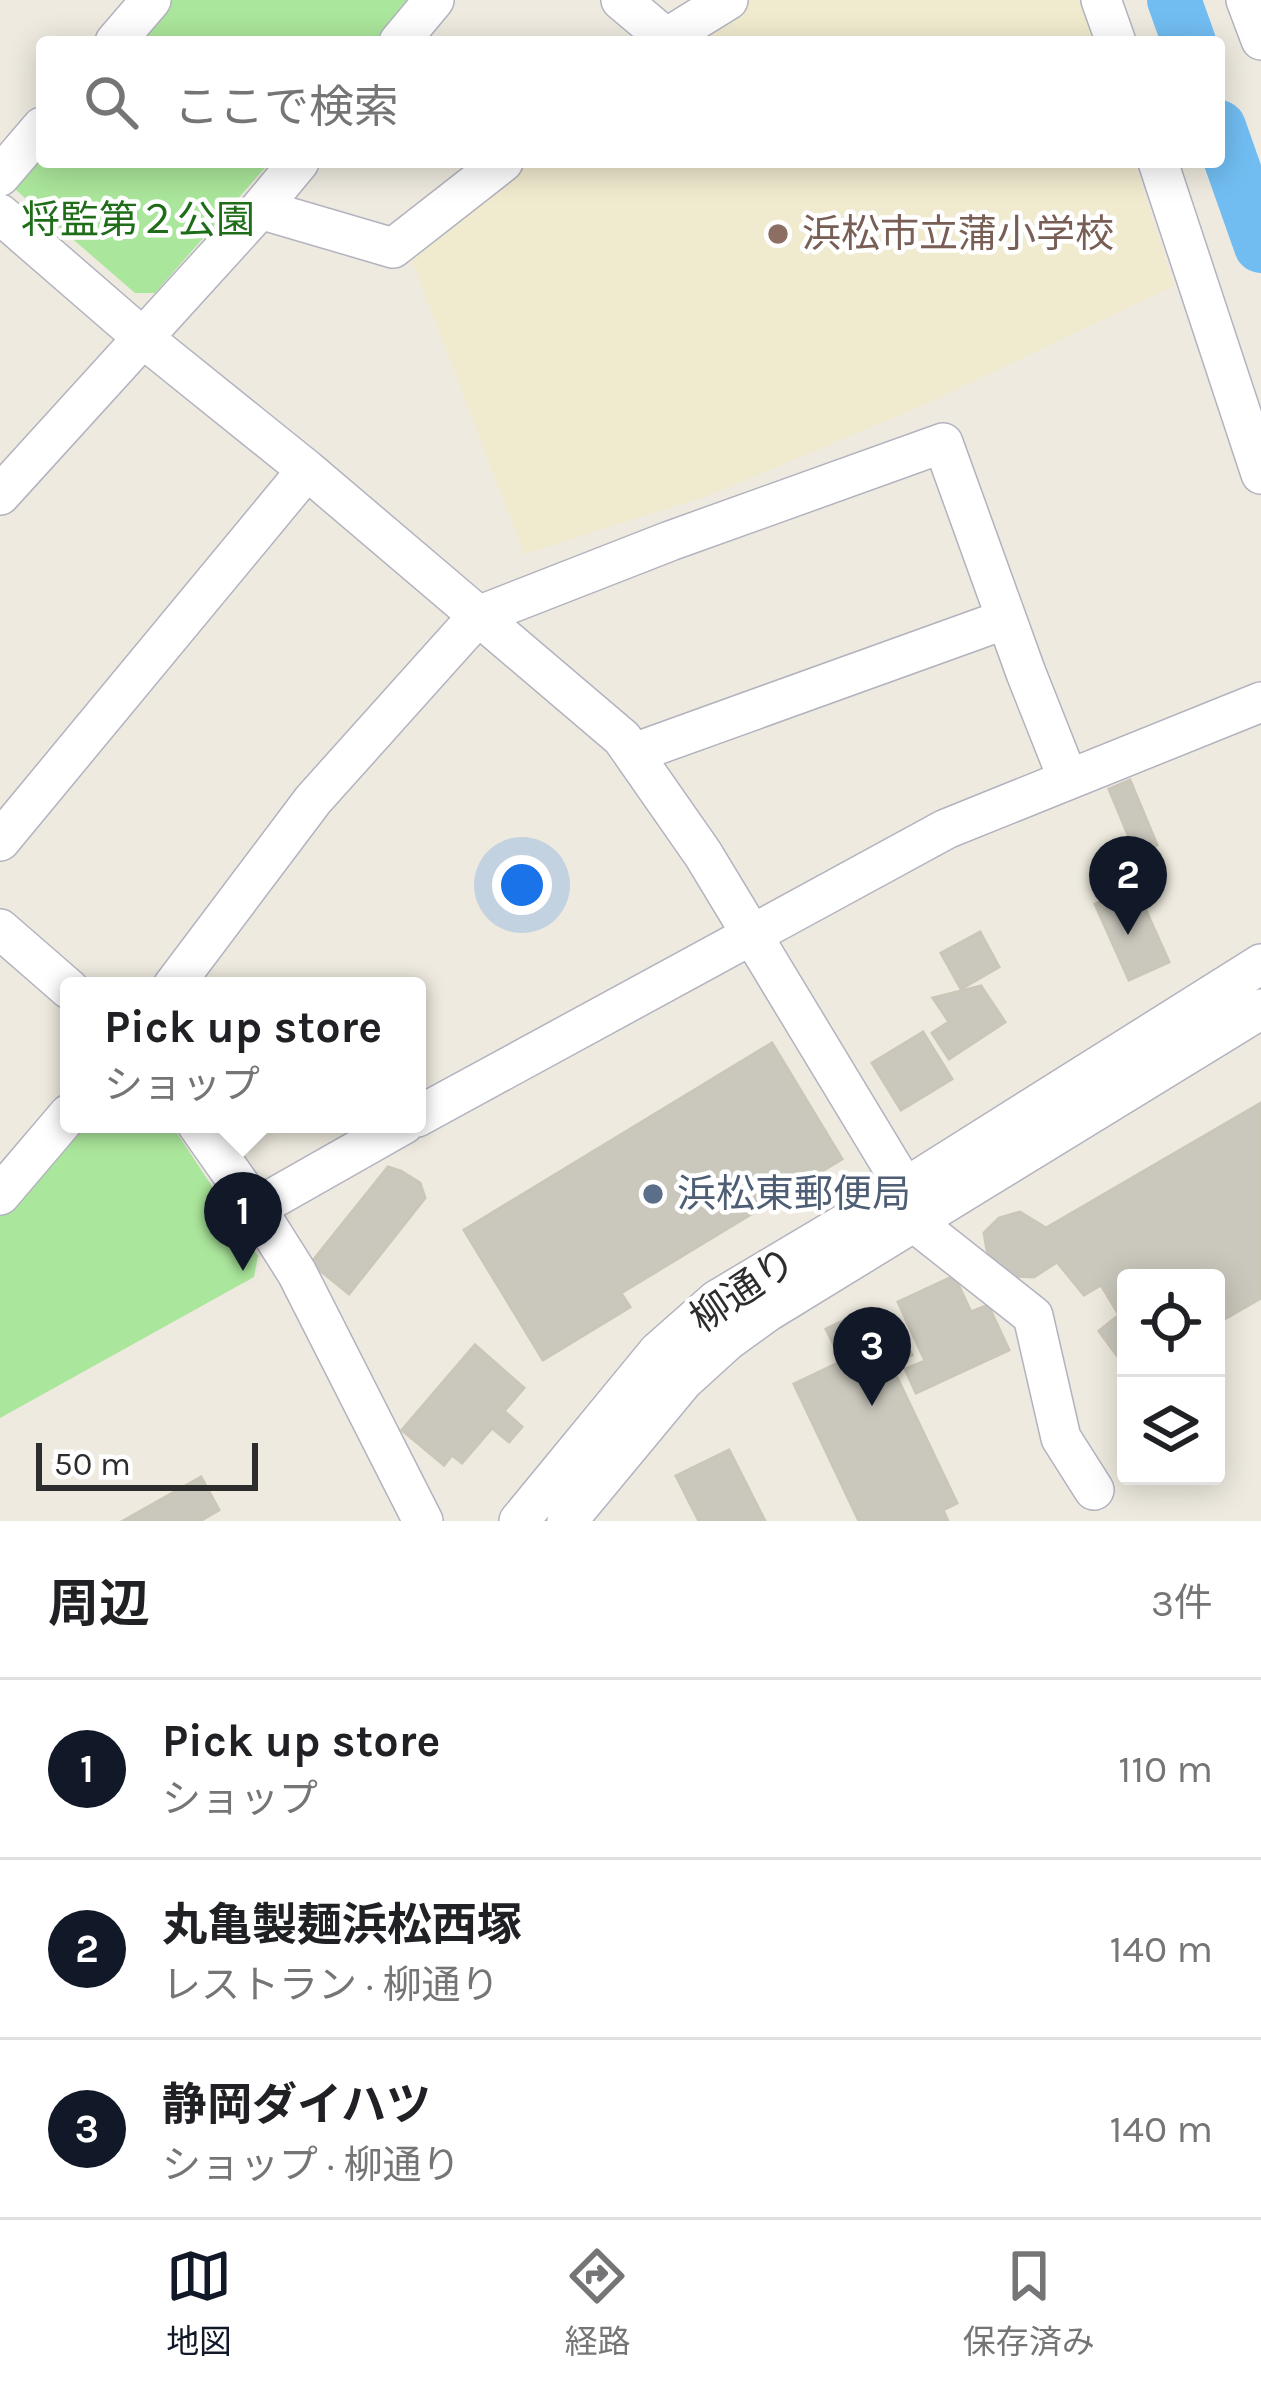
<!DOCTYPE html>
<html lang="ja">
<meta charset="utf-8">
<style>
body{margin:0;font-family:Karla,"Noto Sans JP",sans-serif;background:#f6f6f6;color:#202124}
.controls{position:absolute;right:36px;bottom:36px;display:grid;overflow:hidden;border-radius:12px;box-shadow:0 6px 30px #0003}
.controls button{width:108px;height:108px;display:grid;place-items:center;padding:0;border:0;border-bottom:3px solid #e0e0e0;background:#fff;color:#202124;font:60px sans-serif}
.scale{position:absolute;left:36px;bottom:30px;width:222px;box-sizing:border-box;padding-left:12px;border:6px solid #2d2d2d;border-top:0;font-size:33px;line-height:42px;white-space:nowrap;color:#2d2d2d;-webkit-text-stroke:9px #fff;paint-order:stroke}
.you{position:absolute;left:522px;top:885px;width:42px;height:42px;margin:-30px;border:9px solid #fff;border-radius:50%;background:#1a73e8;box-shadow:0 0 0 18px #1a73e833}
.badge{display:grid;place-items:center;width:78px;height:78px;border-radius:50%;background:#111827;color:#fff;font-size:39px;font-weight:700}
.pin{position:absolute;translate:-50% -99px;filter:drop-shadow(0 3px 6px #0008)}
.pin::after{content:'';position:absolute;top:63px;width:42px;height:36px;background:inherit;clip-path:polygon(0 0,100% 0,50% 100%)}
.popup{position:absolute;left:60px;top:977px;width:366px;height:156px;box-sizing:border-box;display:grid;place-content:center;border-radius:12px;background:#fff;filter:drop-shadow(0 3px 9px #0005);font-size:39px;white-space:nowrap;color:#757577}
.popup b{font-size:45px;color:#202124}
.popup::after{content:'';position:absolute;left:50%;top:100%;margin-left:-24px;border:24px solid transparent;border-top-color:#fff}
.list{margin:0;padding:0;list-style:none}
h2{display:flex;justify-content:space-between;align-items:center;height:156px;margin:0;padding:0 48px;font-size:51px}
h2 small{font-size:39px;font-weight:400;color:#757577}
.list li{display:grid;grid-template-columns:78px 1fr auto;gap:36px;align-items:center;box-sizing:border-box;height:180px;padding:0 48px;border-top:3px solid #e0e0e0}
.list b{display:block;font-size:45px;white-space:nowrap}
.list p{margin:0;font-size:39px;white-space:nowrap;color:#757577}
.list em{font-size:39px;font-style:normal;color:#757577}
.icon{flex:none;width:66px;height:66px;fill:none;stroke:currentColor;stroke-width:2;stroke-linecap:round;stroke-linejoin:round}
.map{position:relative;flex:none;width:1261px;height:1521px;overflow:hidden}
.search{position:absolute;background:#fff;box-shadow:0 6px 30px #0003;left:36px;right:36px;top:36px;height:132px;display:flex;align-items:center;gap:30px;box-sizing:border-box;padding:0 42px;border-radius:12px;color:#757577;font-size:45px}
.sheet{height:696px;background:#fff}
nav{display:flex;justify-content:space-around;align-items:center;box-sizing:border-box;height:168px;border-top:3px solid #e0e0e0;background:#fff;font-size:33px;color:#757577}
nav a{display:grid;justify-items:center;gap:6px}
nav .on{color:#111827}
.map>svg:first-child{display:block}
.education{fill:#f0eacf}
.green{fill:#aae69b}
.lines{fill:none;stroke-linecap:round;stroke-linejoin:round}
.river{stroke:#71bdf2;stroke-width:54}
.building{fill:#cac8bd;stroke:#cac6b8;stroke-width:3}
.minor-casing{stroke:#b3b3c0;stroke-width:42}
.minor{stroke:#fff;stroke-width:39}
.education-dot{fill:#8d6e63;stroke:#fff;stroke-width:4.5}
.service-dot{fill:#5c6f8a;stroke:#fff;stroke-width:4.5}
.labels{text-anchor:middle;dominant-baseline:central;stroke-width:9;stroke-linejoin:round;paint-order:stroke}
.park-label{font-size:39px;fill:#1f6d19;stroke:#fff}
.education-label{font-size:39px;fill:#785e54;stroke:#fff;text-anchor:start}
.service-label{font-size:39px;fill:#4e5e75;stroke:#fff;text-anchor:start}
.street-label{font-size:39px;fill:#2d2d2d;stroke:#fff}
</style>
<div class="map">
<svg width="1261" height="1521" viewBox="0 0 1261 1521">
<rect width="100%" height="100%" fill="#eeeadf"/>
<path class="education" d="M743,0H1080L1095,42H681Z
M521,162H1134L1174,286L926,404L710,495L524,554L409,253Z"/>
<path class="green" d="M163,0H412L375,42H126Z
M42,138V162H270L155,293H135L16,190L14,170Z
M76,1124H171L258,1256L254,1277L0,1418V1213Z"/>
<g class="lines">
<path class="river" d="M1174,0L1189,42
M1219,127L1261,246"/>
</g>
<path class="building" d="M1130,780L1157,845L1136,854L1109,789Z
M1135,886L1169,962L1129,980L1095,904Z
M980,932L999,967L961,989L941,953Z
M981,986L1005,1022L949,1059L932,1033L949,1022L933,998Z
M923,1032L952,1079L901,1110L872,1063Z
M772,1043L842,1159L621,1293L630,1307L543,1360L464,1230Z
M1261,1103V1298L1216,1324V1278H1126V1368L1099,1331L1119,1315L1101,1285L1084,1295L1057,1262L1034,1277L1013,1276L997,1272L987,1250L984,1233L999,1218L1020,1212L1046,1228Z
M388,1167L401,1171L420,1183L425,1198L349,1294L311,1263Z
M954,1276L971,1312L988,1305L1009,1350L916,1393L905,1369L925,1361L898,1302Z
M870,1308L883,1335L899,1328L912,1355L891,1365L957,1503L943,1510L948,1521H859L794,1384L842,1361L826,1329Z
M475,1345L524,1388L504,1411L522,1427L509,1442L492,1428L462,1463L452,1455L444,1465L402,1430Z
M729,1450L765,1521H699L676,1476Z
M201,1477L219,1510L200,1521H123Z"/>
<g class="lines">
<defs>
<path id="minor" d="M621,0L666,38
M1101,0L1116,42
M1246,0L1261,40
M115,42L151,0
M399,42L434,0
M660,42L728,0
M1158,162L1261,474
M0,176L42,127
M260,209L393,248L503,162
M0,214L143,338L307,470L622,738L703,854L905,1188L914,1222L1033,1316L1061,1438L1094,1490
M0,495L260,209L299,162
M634,753L1006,619
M0,841L307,470
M0,929L69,989
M173,986L313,800L478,616L670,541L943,443L1026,673L1068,779
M417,1117L946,829L1261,702
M197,1124L256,1208L297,1273L423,1521
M0,1195L69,1114
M256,1208L404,1124
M519,1521L658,1352L717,1300L905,1188L1261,964
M567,1521L683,1381L727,1341L767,1312L1261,1009"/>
</defs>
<use href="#minor" class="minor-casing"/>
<use href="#minor" class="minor"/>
</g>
<circle class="education-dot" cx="778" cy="234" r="12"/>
<circle class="service-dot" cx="653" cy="1194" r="12"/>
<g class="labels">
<g class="park-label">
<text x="138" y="220">将監第２公園</text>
</g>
<g class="education-label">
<text x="802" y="234">浜松市立蒲小学校</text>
</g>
<g class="service-label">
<text x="677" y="1194">浜松東郵便局</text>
</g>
<g class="street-label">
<text transform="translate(743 1290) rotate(-34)">柳通り</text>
</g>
</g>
</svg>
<div class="controls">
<button><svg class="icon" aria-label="locate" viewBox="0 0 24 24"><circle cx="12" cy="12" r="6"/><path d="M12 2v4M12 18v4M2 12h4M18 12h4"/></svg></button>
<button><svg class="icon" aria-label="layers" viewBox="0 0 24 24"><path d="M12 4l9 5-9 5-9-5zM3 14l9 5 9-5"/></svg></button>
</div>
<div class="scale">50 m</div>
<div class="you"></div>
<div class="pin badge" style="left:243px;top:1271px">1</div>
<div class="popup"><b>Pick up store</b>ショップ</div>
<div class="pin badge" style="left:1128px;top:935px">2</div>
<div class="pin badge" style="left:872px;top:1406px">3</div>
<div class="search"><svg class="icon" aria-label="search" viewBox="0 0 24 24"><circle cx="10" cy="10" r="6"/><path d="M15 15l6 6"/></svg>ここで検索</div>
</div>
<section class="sheet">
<h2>周辺<small>3件</small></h2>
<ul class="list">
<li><span class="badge">1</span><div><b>Pick up store</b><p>ショップ</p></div><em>110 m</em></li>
<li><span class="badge">2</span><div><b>丸亀製麺浜松西塚</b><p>レストラン · 柳通り</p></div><em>140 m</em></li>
<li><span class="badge">3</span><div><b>静岡ダイハツ</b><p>ショップ · 柳通り</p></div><em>140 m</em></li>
</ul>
</section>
<nav>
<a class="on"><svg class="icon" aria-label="map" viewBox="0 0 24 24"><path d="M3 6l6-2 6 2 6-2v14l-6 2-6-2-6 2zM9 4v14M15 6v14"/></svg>地図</a>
<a><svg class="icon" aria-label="directions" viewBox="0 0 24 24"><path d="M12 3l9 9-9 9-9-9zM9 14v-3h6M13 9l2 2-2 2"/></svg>経路</a>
<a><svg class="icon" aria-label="saved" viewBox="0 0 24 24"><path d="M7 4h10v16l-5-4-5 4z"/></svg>保存済み</a>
</nav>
